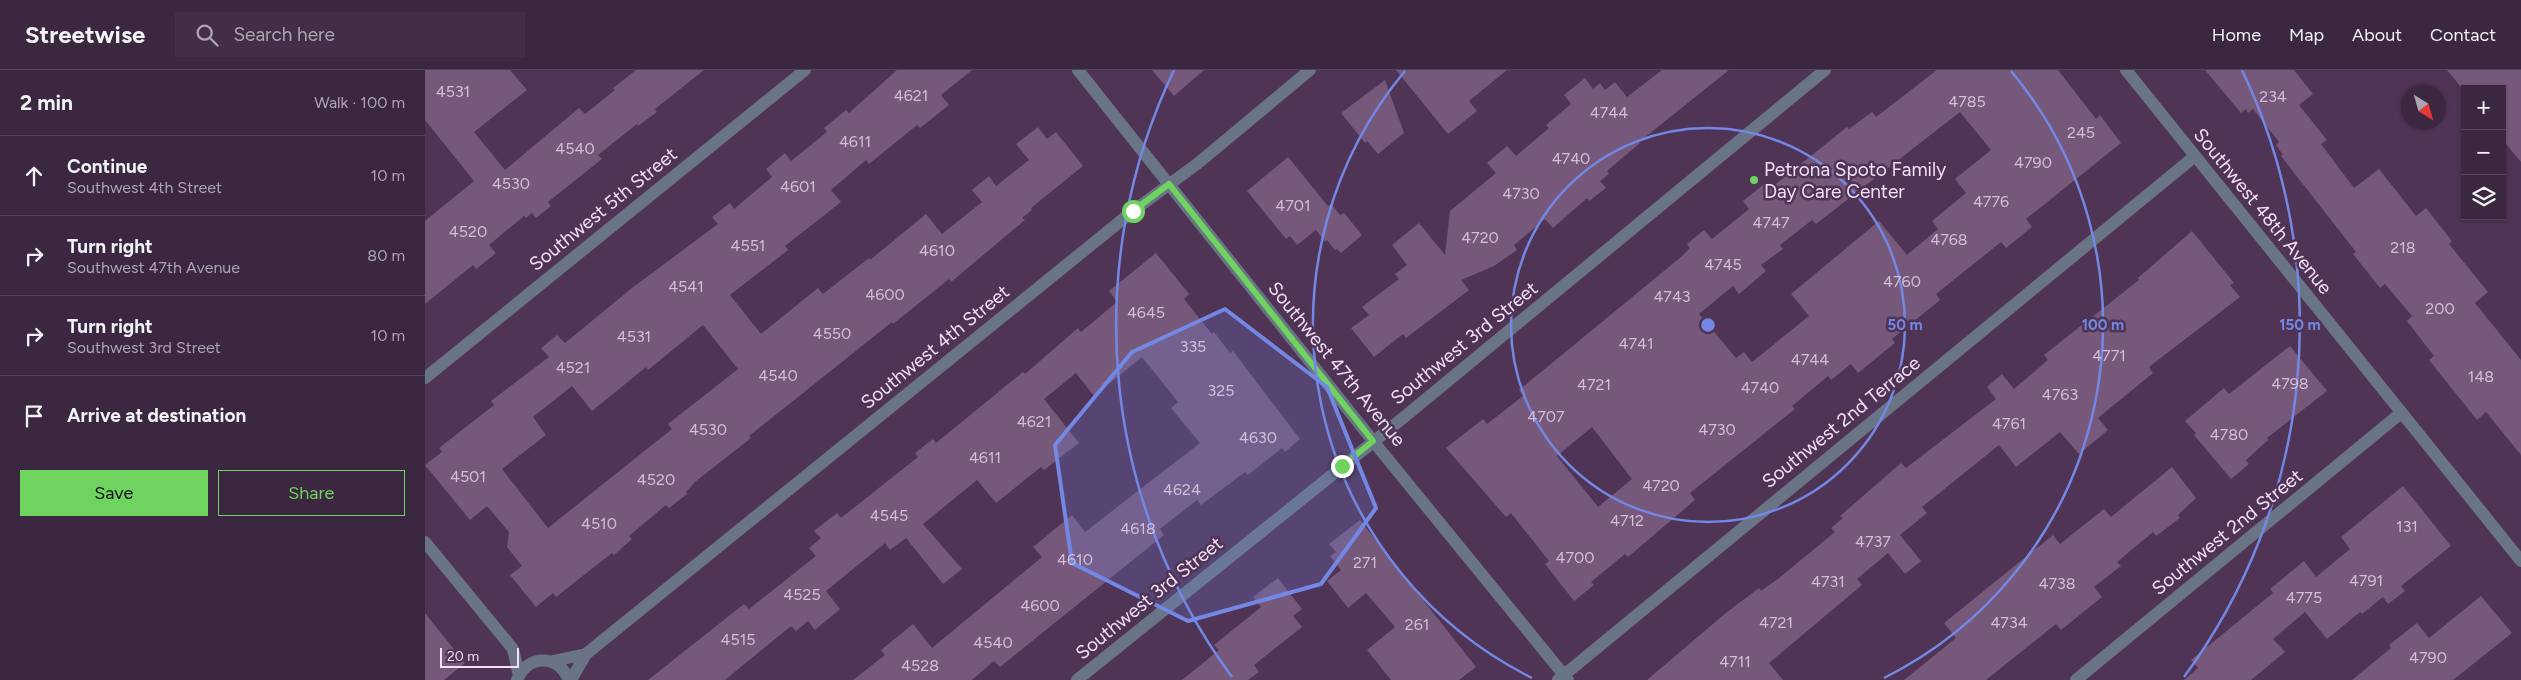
<!DOCTYPE html>
<meta charset="utf-8">
<style>
body{margin:0;font-family:Figtree,sans-serif;background:#422f47;color:#f1f3f6}
.controls{position:absolute;right:15px;top:15px;display:grid;overflow:hidden;border-radius:0px;box-shadow:0 1px 4px #0004}
.controls button{width:45px;height:45px;display:grid;place-items:center;padding:0;border:0;border-bottom:1px solid #544459;background:#3b2740;color:#f1f3f6;font:25px sans-serif}
.compass{position:absolute;left:1976px;top:15px;width:45px;height:45px;border-radius:50%;background:#3b2740;box-shadow:0 1px 4px #0004;rotate:143deg}
.scale{position:absolute;left:15px;bottom:12px;width:79px;box-sizing:border-box;padding-left:5px;border:2px solid #f2e0f5;border-top:0;font-size:14px;line-height:18px;white-space:nowrap;color:#f2e0f5;-webkit-text-stroke:4px #4f3455;paint-order:stroke}
.stop{position:absolute;width:15px;height:15px;margin:-11px;border:4px solid #6fd35f;border-radius:50%;background:#fff}
.stop.end{background:#6fd35f;border-color:#fff;box-shadow:0 1px 5px #0008}
.list{margin:0;padding:0;list-style:none}
h2{display:flex;justify-content:space-between;align-items:center;height:65px;margin:0;padding:0 20px;font-size:21px}
h2 small{font-size:16px;font-weight:400;color:#aca5b1}
.list li{display:grid;grid-template-columns:32px 1fr auto;gap:15px;align-items:center;box-sizing:border-box;height:80px;padding:0 20px;border-top:1px solid #544459}
.list b{display:block;font-size:19px;white-space:nowrap}
.list p{margin:0;font-size:16px;white-space:nowrap;color:#aca5b1}
.list em{font-size:16px;font-style:normal;color:#aca5b1}
.actions{display:flex;gap:10px;padding:15px 20px}
.actions a{flex:1;padding:11px 0;border:1px solid #6fd35f;border-radius:0px;text-align:center;font-size:18px;color:#6fd35f}
.actions .main{background:#6fd35f;color:#111}
.icon{flex:none;width:28px;height:28px;fill:none;stroke:currentColor;stroke-width:2;stroke-linecap:round;stroke-linejoin:round}
.map{position:relative;flex:none;width:2096px;height:610px;overflow:hidden}
header{display:flex;align-items:center;gap:30px;box-sizing:border-box;height:70px;padding:0 25px;background:#3b2740;border-bottom:1px solid #544459}
header strong{font-size:24px}
nav{display:flex;gap:28px;margin-inline-start:auto;font-size:18px}
.search{width:350px;height:45px;background:#422f47;display:flex;align-items:center;gap:12px;box-sizing:border-box;padding:0 18px;border-radius:0px;color:#aca5b1;font-size:19px}
main{display:flex}
aside{flex:1;background:#3b2740}
.map>svg:first-child{display:block}
.building{fill:#76587b;fill-rule:evenodd}
.lines{fill:none;stroke-linecap:round;stroke-linejoin:round}
.minor{stroke:#697485;stroke-width:12}
.tertiary{stroke:#697485;stroke-width:12}
.route{stroke:#6fd35f;stroke-width:6}
.marked{fill:#7288e4;fill-opacity:0.2;stroke:#7288e4;stroke-width:4;stroke-linejoin:round}
.ring{fill:none;stroke:#7288e4;stroke-width:2.5}
.poi-dot{fill:#6fd35f;stroke:#4f3455;stroke-width:2}
.labels{text-anchor:middle;dominant-baseline:central;stroke-width:5;stroke-linejoin:round;paint-order:stroke}
.number-label{font-size:16px;fill:#d3bed6}
.poi-label{font-size:19px;fill:#f2e0f5;stroke:#4f3455;text-anchor:start}
.street-label{font-size:19px;fill:#f2e0f5;stroke:#4f3455}
.centre{fill:#7288e4;stroke:#4f3455;stroke-width:2.5}
.ring-label{font-size:15px;text-anchor:middle;font-weight:bold;fill:#7288e4;stroke:#4f3455;stroke-width:5;stroke-linejoin:round;paint-order:stroke}
</style>
<header>
<strong>Streetwise</strong>
<div class="search"><svg class="icon" aria-label="search" viewBox="0 0 24 24"><circle cx="10" cy="10" r="6"/><path d="M15 15l6 6"/></svg>Search here</div>
<nav><a>Home</a><a>Map</a><a>About</a><a>Contact</a></nav>
</header>
<main>
<aside>
<h2>2 min<small>Walk · 100 m</small></h2>
<ul class="list">
<li><svg class="icon" aria-label="ahead" viewBox="0 0 24 24"><path d="M12 20V5M6 11l6-6 6 6"/></svg><div><b>Continue</b><p>Southwest 4th Street</p></div><em>10 m</em></li>
<li><svg class="icon" aria-label="right" viewBox="0 0 24 24"><path d="M7 20v-9h11M14 6l5 5-5 5"/></svg><div><b>Turn right</b><p>Southwest 47th Avenue</p></div><em>80 m</em></li>
<li><svg class="icon" aria-label="right" viewBox="0 0 24 24"><path d="M7 20v-9h11M14 6l5 5-5 5"/></svg><div><b>Turn right</b><p>Southwest 3rd Street</p></div><em>10 m</em></li>
<li><svg class="icon" aria-label="arrive" viewBox="0 0 24 24"><path d="M6 21V4h12l-3 4 3 4H6"/></svg><div><b>Arrive at destination</b></div></li>
</ul>
<div class="actions"><a class="main">Save</a><a>Share</a></div>
</aside>
<div class="map">
<svg width="2096" height="610" viewBox="0 0 2096 610">
<rect width="100%" height="100%" fill="#4f3455"/>
<path class="building" d="M0,0H85L102,20L49,62L80,100L154,38L160,44L190,20L188,18L211,0H279L230,39L232,42L213,56L212,54L173,85L177,89L123,132L126,136L111,148L107,143L101,148L99,146L64,175L71,183L51,199L48,195L0,234V151L49,111L0,50Z
M472,0H547L516,25L524,35L495,58L492,55L444,94L441,90L406,120L416,132L360,176L363,180L305,225L336,264L393,218L398,224L444,188L445,190L501,144L517,164L557,132L547,120L564,106L571,116L604,90L591,74L613,57L622,69L631,62L658,96L606,138L607,140L597,148L600,150L526,212L524,209L468,254L467,252L324,366L326,368L270,412L261,422L262,424L244,438L241,435L204,466L207,469L189,485L187,483L131,527L128,523L111,537L85,505L97,496L82,477L84,462L62,436L45,450L0,395L17,382L14,378L69,335L66,331L124,287L116,278L132,265L140,273L207,218L293,154L287,147L305,133L309,139L347,107L341,99L360,83L366,91L402,62L399,58L421,40L424,43ZM278,255L313,299L243,354L247,359L123,458L77,399L121,365L108,347L147,316L167,341L221,297L223,300Z
M727,0H779L749,26Z
M971,0H1082L1044,31L1052,41L1023,64Z
M1237,0H1304L1214,72L1215,73L1182,101L1184,104L1175,111L1181,118L1164,131L1162,128L1128,158L1120,149L1089,175L1092,180L1069,196L1036,210L1044,220L981,268L978,264L949,287L926,258L944,245L937,237L974,209L970,204L982,195L967,175L994,153L1020,185L1025,141L1071,103L1062,93L1082,76L1091,86L1124,58L1121,55L1146,34L1139,25L1160,8L1168,19L1175,13L1180,20L1190,12L1202,27Z
M1512,0H1633L1671,49L1675,45L1696,73L1601,149L1607,157L1581,178L1576,172L1511,224L1515,230L1467,269L1470,273L1433,303L1426,294L1406,310L1403,306L1367,336L1370,339L1265,423L1270,430L1203,487L1200,484L1166,512L1169,515L1149,531L1120,494L1124,491L1086,443L1081,447L1021,378L1058,349L1062,354L1098,326L1094,320L1256,187L1265,178L1262,174L1279,160L1287,169L1324,139L1318,131L1343,111L1347,117L1422,57L1424,59L1447,42L1451,47ZM1535,42L1566,80L1530,109L1541,123L1507,151L1513,159L1482,185L1454,151L1366,224L1384,246L1327,292L1319,282L1311,288L1274,244L1308,216L1314,224L1341,201L1336,195L1358,179L1355,175L1387,150L1391,154ZM1167,357L1207,409L1173,437L1132,386Z
M1780,0H1869L1888,24L1874,35L1902,70L1896,74L1929,118L1954,99L1991,146L2001,138L2027,171L2024,174L2063,222L2050,233L2096,290V385L2061,342L2052,350L2004,290L2009,286L1982,251L1987,246L1960,214L1955,218L1928,184L1931,182L1856,86L1858,85L1851,75L1854,72L1828,39L1823,43L1821,39L1816,43Z
M2022,0H2096V92L2077,69V19H2040V22Z
M960,10L979,63L953,84L942,71L940,73L916,43Z
M863,87L903,136L906,134L915,145L919,143L937,165L916,183L912,179L910,180L902,170L900,172L891,160L872,175L865,166L861,169L822,121Z
M1767,161L1809,213L1805,215L1815,227L1724,297L1728,303L1673,348L1683,360L1654,384L1635,362L1591,397L1574,375L1497,437L1502,443L1475,465L1496,491L1480,504L1463,483L1432,509L1437,515L1344,593L1358,610H1222L1302,542L1334,518L1336,521L1354,508L1410,462L1406,458L1418,448L1415,446L1476,393L1481,398L1571,329L1562,317L1577,304L1589,319L1623,290L1619,285L1714,210L1713,208Z
M731,183L764,224L759,229L787,264L789,262L805,283L808,281L875,369L860,382L857,378L823,405L820,402L776,435L772,430L735,459L739,465L575,597L569,591L547,610H428L460,585L456,580L488,554L507,578L617,487L608,477L647,445L660,462L775,373L746,338L753,332L717,287L669,326L651,303L619,329L654,373L619,400L616,397L571,433L552,410L498,454L537,499L518,514L481,468L465,480L460,473L401,521L415,539L390,560L383,551L371,561L366,556L300,610H223L319,534L324,539L391,486L384,478L396,468L389,461L412,443L416,448L493,387L490,383L508,369L511,373L598,302L600,304L653,258L656,262L692,232L684,221Z
M1865,276L1902,321L1842,368L1843,370L1821,390L1824,394L1806,409L1769,365L1771,363L1760,351L1799,318L1804,324Z
M1747,397L1771,428L1753,445L1755,448L1731,466L1728,462L1692,492L1696,496L1669,517L1677,527L1636,560L1631,554L1561,610H1479L1531,568L1519,553L1628,465L1635,474L1679,439L1686,447Z
M1978,416L2026,476L1976,516L1980,521L1963,534L1958,527L1937,544L1935,542L1902,569L1880,542L1848,569L1860,582L1826,610H1759L1773,598L1766,590L1848,523L1845,519L1879,491L1891,507L1925,479L1916,467Z
M935,450L1051,597L1034,610H966L942,580L970,557L941,523L923,538L902,511L916,500L905,486L911,482L904,474Z
M853,508L877,539L868,546L877,557L829,595L834,602L823,610H757L794,580L789,575L836,537L828,527Z
M2056,526L2087,563L2028,610H1927L1966,578L1964,575L1992,553L2004,568Z
M0,543L40,593L19,610H0Z"/>
<g class="lines">
<path class="minor" d="M1701,0L2096,491
M0,308L380,0
M0,472L88,579L94,606
M128,591L161,584
M92,610C102,584 134,584 144,610
M146,610L161,584L708,141L772,94L885,0
M652,610L978,348L1400,0
M1133,610L1770,86
M1651,610L1976,343"/>
<path class="tertiary" d="M653,0L948,371L1143,610"/>
</g>
<g class="lines">
<path class="route" d="M708,141L744,114L948,371L917,396"/>
</g>
<path class="marked" d="M800,239L902,317L951,438L896,514L763,551L647,493L630,375L707,282Z"/>
<g class="ring">
<circle cx="1283" cy="255" r="197"/>
<path d="M1107 608A395 395 0 0 1 980 1M1586 1A395 395 0 0 1 1459 608"/>
<path d="M807 607A592 592 0 0 1 749 0M1817 0A592 592 0 0 1 1759 607"/>
</g>
<circle class="poi-dot" cx="1329" cy="110" r="5"/>
<g class="labels">
<g class="number-label">
<text x="28" y="21">4531</text>
<text x="486" y="25">4621</text>
<text x="1848" y="26">234</text>
<text x="1542" y="31">4785</text>
<text x="1184" y="42">4744</text>
<text x="1656" y="62">245</text>
<text x="430" y="71">4611</text>
<text x="150" y="78">4540</text>
<text x="1146" y="88">4740</text>
<text x="1608" y="92">4790</text>
<text x="86" y="113">4530</text>
<text x="373" y="116">4601</text>
<text x="1096" y="123">4730</text>
<text x="1566" y="131">4776</text>
<text x="868" y="135">4701</text>
<text x="1346" y="152">4747</text>
<text x="43" y="161">4520</text>
<text x="1055" y="167">4720</text>
<text x="1524" y="169">4768</text>
<text x="323" y="175">4551</text>
<text x="1978" y="177">218</text>
<text x="512" y="180">4610</text>
<text x="1298" y="194">4745</text>
<text x="1477" y="211">4760</text>
<text x="261" y="216">4541</text>
<text x="460" y="224">4600</text>
<text x="1247" y="226">4743</text>
<text x="2015" y="238">200</text>
<text x="721" y="242">4645</text>
<text x="407" y="263">4550</text>
<text x="209" y="266">4531</text>
<text x="1211" y="273">4741</text>
<text x="768" y="276">335</text>
<text x="1684" y="285">4771</text>
<text x="1385" y="289">4744</text>
<text x="148" y="297">4521</text>
<text x="353" y="305">4540</text>
<text x="2056" y="306">148</text>
<text x="1865" y="313">4798</text>
<text x="1169" y="314">4721</text>
<text x="1335" y="317">4740</text>
<text x="796" y="320">325</text>
<text x="1635" y="324">4763</text>
<text x="1121" y="346">4707</text>
<text x="609" y="351">4621</text>
<text x="1584" y="353">4761</text>
<text x="283" y="359">4530</text>
<text x="1292" y="359">4730</text>
<text x="1804" y="364">4780</text>
<text x="833" y="367">4630</text>
<text x="560" y="387">4611</text>
<text x="43" y="406">4501</text>
<text x="231" y="409">4520</text>
<text x="1236" y="415">4720</text>
<text x="757" y="419">4624</text>
<text x="464" y="445">4545</text>
<text x="1202" y="450">4712</text>
<text x="174" y="453">4510</text>
<text x="1982" y="456">131</text>
<text x="713" y="458">4618</text>
<text x="1448" y="471">4737</text>
<text x="1150" y="487">4700</text>
<text x="650" y="489">4610</text>
<text x="940" y="492">271</text>
<text x="1941" y="510">4791</text>
<text x="1403" y="511">4731</text>
<text x="1632" y="513">4738</text>
<text x="377" y="524">4525</text>
<text x="1879" y="527">4775</text>
<text x="615" y="535">4600</text>
<text x="1351" y="552">4721</text>
<text x="1584" y="552">4734</text>
<text x="992" y="554">261</text>
<text x="313" y="569">4515</text>
<text x="568" y="572">4540</text>
<text x="2003" y="587">4790</text>
<text x="1310" y="591">4711</text>
<text x="495" y="595">4528</text>
</g>
<g class="poi-label">
<text x="1339" y="99">Petrona Spoto Family<tspan x="1339" dy="22">Day Care Center</tspan></text>
</g>
<g class="street-label">
<text transform="translate(178 139) rotate(-39)">Southwest 5th Street</text>
<text transform="translate(1838 141) rotate(51)">Southwest 48th Avenue</text>
<text transform="translate(1039 273) rotate(-39)">Southwest 3rd Street</text>
<text transform="translate(510 277) rotate(-39)">Southwest 4th Street</text>
<text transform="translate(912 294) rotate(51)">Southwest 47th Avenue</text>
<text transform="translate(1416 352) rotate(-39)">Southwest 2nd Terrace</text>
<text transform="translate(1802 462) rotate(-39)">Southwest 2nd Street</text>
<text transform="translate(724 528) rotate(-39)">Southwest 3rd Street</text>
</g>
</g>
<circle cx="1283" cy="255" r="8" class="centre"/>
<g class="ring-label">
<text x="1480" y="260">50 m</text>
<text x="1678" y="260">100 m</text>
<text x="1875" y="260">150 m</text>
</g>
</svg>
<div class="controls">
<button>+</button>
<button>−</button>
<button><svg class="icon" aria-label="layers" viewBox="0 0 24 24"><path d="M12 4l9 5-9 5-9-5zM3 14l9 5 9-5"/></svg></button>
</div>
<svg class="compass" viewBox="-18 -18 36 36"><path d="M0-13l5 13h-10z" fill="#e53935"/><path d="M0 13l5-13h-10z" fill="#aca5b1"/></svg>
<div class="scale">20 m</div>
<div class="stop" style="left:708px;top:141px"></div>
<div class="stop end" style="left:917px;top:396px"></div>
</div>
</main>
